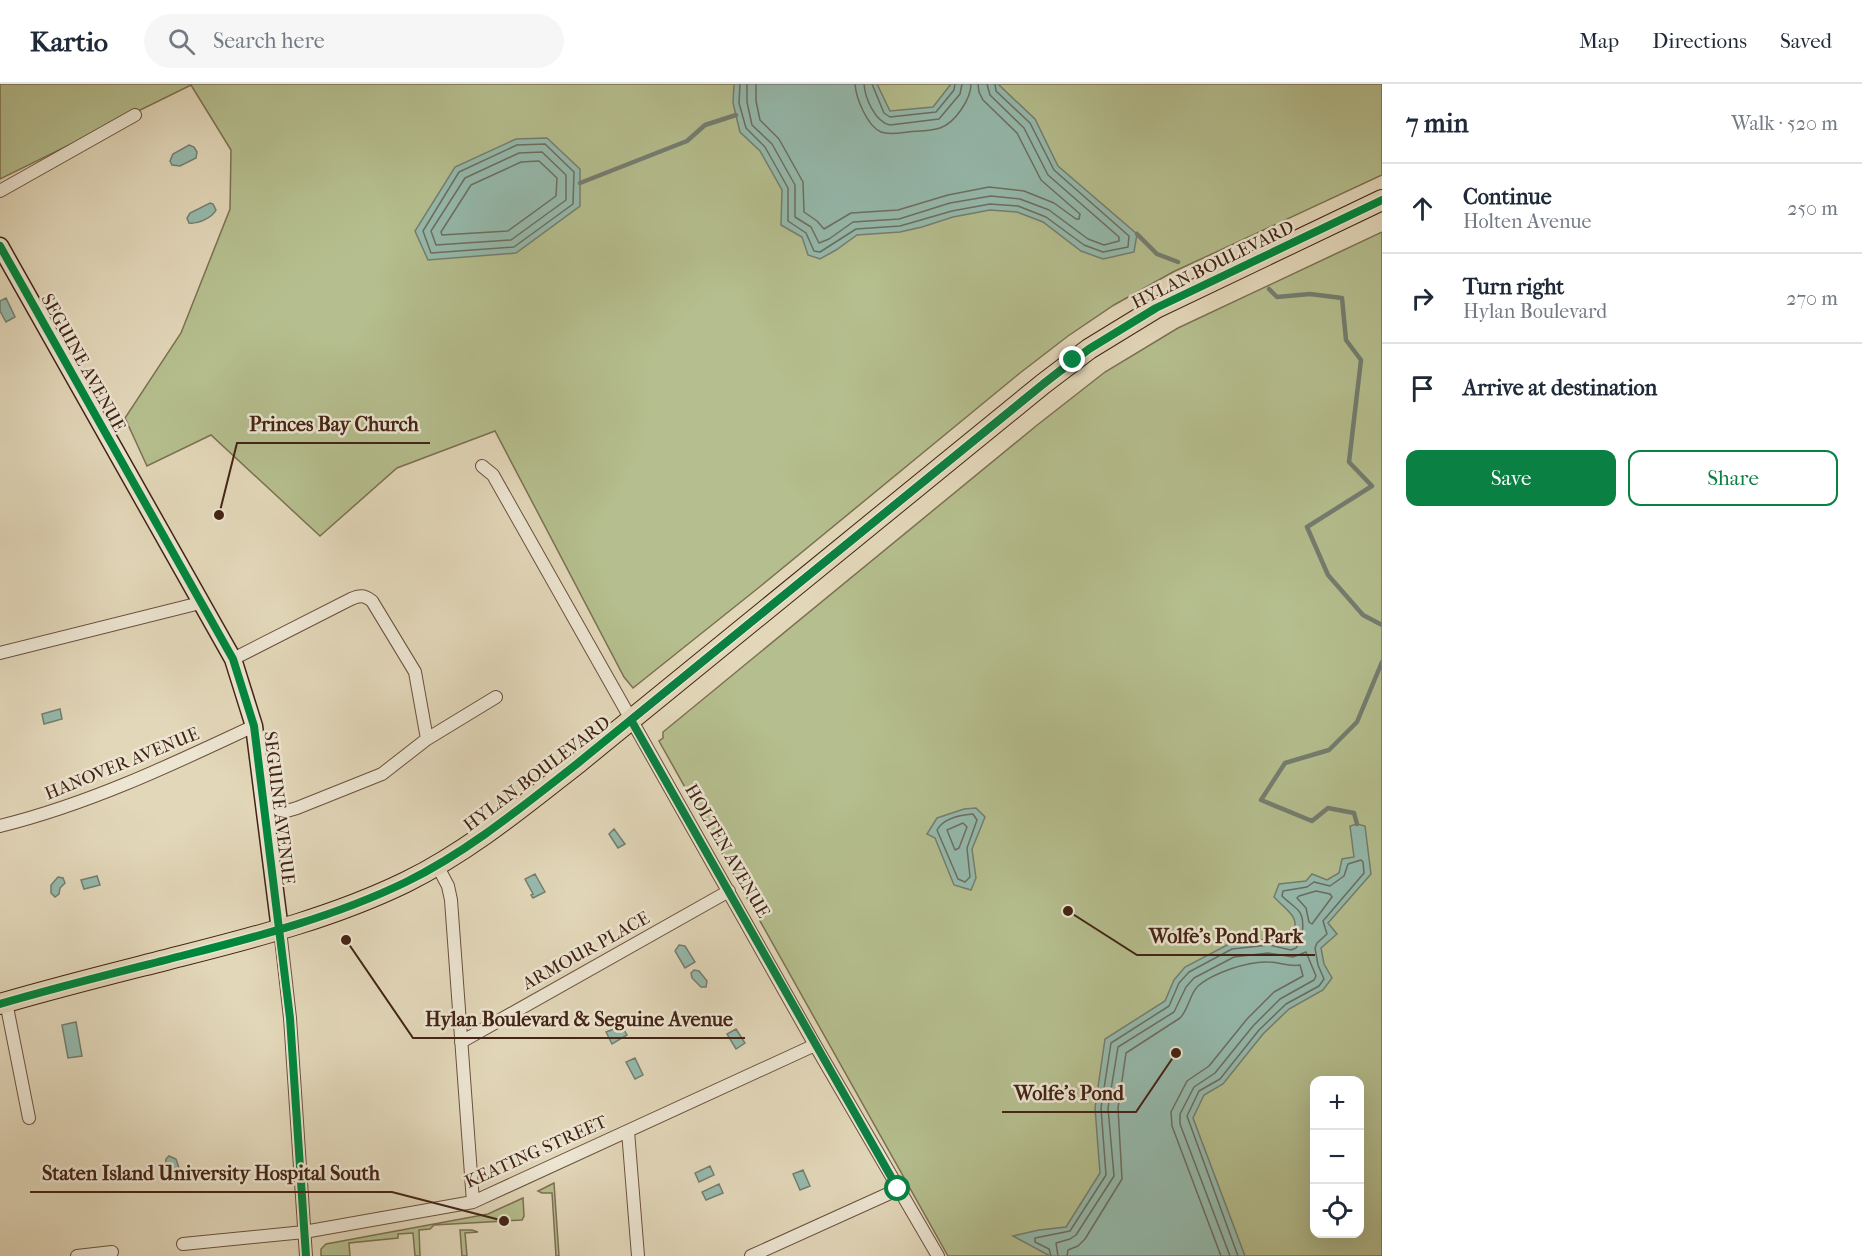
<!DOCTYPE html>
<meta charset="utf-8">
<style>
body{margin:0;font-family:"IM FELL French Canon",serif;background:#f6f6f7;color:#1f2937}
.controls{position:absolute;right:18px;bottom:18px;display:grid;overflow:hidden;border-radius:12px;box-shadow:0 6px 24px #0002}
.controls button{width:54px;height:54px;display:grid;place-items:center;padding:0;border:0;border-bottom:2px solid #e0e1e3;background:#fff;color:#1f2937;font:30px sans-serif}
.stop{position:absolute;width:18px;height:18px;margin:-14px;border:4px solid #0b8043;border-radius:50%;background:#fff}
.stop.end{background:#0b8043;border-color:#fff;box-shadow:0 2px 6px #0008}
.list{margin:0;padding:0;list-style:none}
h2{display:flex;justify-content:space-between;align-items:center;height:78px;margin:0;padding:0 24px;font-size:26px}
h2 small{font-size:20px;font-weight:400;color:#747a83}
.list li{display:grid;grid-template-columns:39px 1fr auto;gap:18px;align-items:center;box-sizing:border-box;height:90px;padding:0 24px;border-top:2px solid #e0e1e3}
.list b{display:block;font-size:22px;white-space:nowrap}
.list p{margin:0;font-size:20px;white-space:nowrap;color:#747a83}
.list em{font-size:20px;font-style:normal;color:#747a83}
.actions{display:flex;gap:12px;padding:18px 24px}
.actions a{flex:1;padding:14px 0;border:2px solid #0b8043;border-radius:12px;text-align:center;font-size:21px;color:#0b8043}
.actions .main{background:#0b8043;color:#fff}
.icon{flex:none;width:33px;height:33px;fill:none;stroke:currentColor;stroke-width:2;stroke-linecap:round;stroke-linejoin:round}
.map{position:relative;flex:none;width:1382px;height:1172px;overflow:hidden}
header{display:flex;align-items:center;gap:36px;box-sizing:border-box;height:84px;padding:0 30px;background:#fff;border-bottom:2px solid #e0e1e3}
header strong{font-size:28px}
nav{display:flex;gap:33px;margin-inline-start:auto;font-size:21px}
.search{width:420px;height:54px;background:#f6f6f7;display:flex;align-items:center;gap:15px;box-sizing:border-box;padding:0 21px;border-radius:33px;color:#747a83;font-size:22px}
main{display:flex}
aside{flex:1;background:#fff}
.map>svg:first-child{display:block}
.green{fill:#b5be8e;stroke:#7c7051;stroke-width:1.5;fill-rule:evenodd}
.water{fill:#95baad;stroke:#747e70;stroke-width:1.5}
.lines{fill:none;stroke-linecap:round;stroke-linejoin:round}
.shore{stroke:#6c6e60;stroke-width:1.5}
.stream{stroke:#747e70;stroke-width:4.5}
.street-casing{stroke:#6b503d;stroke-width:14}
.secondary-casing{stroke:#432314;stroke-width:19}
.primary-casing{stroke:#432314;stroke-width:22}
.street{stroke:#ece5d2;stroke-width:12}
.secondary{stroke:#ece5d2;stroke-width:16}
.primary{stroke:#e2d7b9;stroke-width:20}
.cycleway-casing{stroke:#ece5d2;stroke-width:11}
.cycleway{stroke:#00873e;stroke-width:8}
.route{stroke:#0b8043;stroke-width:8}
.labels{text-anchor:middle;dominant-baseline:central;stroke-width:5;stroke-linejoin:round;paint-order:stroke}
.street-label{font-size:18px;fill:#432314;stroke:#ece5d2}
.leader{fill:none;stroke:#432314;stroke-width:2}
.callout-dot{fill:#432314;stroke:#ece5d2;stroke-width:2}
.callout-label{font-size:20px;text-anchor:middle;font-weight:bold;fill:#432314;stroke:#ece5d2;stroke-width:5;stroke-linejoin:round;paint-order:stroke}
</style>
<header>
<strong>Kartio</strong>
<div class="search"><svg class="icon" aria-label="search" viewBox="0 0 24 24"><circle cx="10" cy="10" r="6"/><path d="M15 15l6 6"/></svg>Search here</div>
<nav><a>Map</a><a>Directions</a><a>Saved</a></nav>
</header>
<main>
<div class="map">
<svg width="1382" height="1172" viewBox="0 0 1382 1172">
<rect width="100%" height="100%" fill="#e2d7b9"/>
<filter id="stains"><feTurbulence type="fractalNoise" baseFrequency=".00333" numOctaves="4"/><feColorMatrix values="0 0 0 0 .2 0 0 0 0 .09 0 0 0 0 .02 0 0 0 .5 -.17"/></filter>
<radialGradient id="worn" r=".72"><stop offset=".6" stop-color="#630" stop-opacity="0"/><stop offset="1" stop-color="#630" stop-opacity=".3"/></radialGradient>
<path class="green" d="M0,0H1382V91L1173,188L1114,221L1068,252L1020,289L762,501L633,604L624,593L495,347L397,384L320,452L211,351L147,382L125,334L181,249L230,125L231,66L191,1L0,95Z
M1382,148V1172H948L659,657L663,654V648L1036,342L1105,288L1178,244ZM1314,996H1360V1150H1314Z
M554,1099L559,1172H556L552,1109H542L538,1107Z
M523,1114L524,1132L522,1136L434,1141L430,1145L419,1146L420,1172H415L413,1149L398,1150V1154L349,1159L350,1172H321V1165L326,1160L488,1130Z
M460,1146H472L478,1148L465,1149L467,1172H462Z"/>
<path class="water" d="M734,0H877L890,27L933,23L951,0H998L1035,35L1058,82L1137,150L1134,168L1103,175L1081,167L1043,138L1017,128L990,126L953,133L922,143L900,148L857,151L836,166L820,175L808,171L802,153L781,141L782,106L760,67L740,48L733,19Z
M547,54L580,85V122L516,169L428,176L415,147L455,83L516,55Z
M189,61L194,63L197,68L196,74L180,82L172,81L170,77L173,70Z
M210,119L213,120L216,126C212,134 198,140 189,139L187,134L190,129Z
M6,214L15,233L6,238L0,227V217Z
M60,625L62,635L44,640L42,630Z
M976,724L985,733L972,765L976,794L971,806L954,801L935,754L927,750L937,734L964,725Z
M1357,740L1365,742L1371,790L1328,839L1337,850L1321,864L1324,880L1332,894L1323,906L1289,925L1263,950L1223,1000L1204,1011L1193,1034L1245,1172H1050L1013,1152L1039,1146L1066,1143L1100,1089L1095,1024L1105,955L1165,917L1174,896L1185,883L1231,859L1269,855L1293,860C1299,829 1293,833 1274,813L1279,800L1306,797L1312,790L1327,796L1339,789L1342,775L1354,773L1350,742Z
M614,745L625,760L618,764L609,750Z
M535,790L545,808L533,814L531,811L533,810L525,795Z
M97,792L100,801L84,805L81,796Z
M58,793L63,794L65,799L60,804L59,810L55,813L51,809V801Z
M679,861L685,862L695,878L685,884L675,867Z
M694,886L699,887L707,897L706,903H701L692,894L691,889Z
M76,938L82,972L68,974L62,941Z
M622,942L627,951L612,960L606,948Z
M736,945L745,959L736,965L727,950Z
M635,974L643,991L635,995L626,978Z
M169,1072L176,1075L180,1087L177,1093L171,1092L165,1085L166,1075Z
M710,1082L714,1091L699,1098L695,1089Z
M803,1086L810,1102L800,1106L793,1090Z
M719,1100L723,1109L706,1116L702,1108Z"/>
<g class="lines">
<path class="shore" d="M740,0L739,19L746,44L765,63L788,104V137L806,149L814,167L820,168L856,145L900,142L952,127L990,120L1018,122L1046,133L1084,161L1103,168L1128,163L1129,152L1054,86L1030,39L996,7L995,0
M747,0V18L752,41L772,60L795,101V133L811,143L819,159L829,155L853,138L899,135L950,119L991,112L1020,115L1049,126L1088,155L1104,161L1119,157V153L1048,91L1024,44L990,11L987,0
M756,0V17L760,36L779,55L803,98L804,128L817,137L824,145L851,129L898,126L948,111L989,103L1024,107L1054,119L1076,135H1079L1080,130L1041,96L1017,49L983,16L979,8L978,0
M855,0C856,14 867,42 881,48C889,51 899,49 908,48C918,47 931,47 940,44C955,39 971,15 971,0
M864,0C865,14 875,38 890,41L939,35L960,10L962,0
M872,0L884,29L890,33L936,28L954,6L955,0
M545,60L574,88L573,120L514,163L431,169L423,147L459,88L517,61Z
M542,68L566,91V116L511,156L436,161L431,147L465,94L519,69Z
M539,77L557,94L556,112L508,147L442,151L441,148L471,101L521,78Z
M973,730L977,736L967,764L970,793L965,798L958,795L937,746C943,735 960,731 973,730Z
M963,739L967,743L959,764L955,766L947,746Z
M1316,807L1330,810L1332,813L1312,840L1309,838L1306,824L1297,814L1299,812Z
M1051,1172L1049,1165L1035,1158V1154L1070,1147L1106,1091L1101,1024L1111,959L1169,922L1179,899L1189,888L1232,865L1269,861L1291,866L1296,864C1303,856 1306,834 1298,826C1293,821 1287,817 1282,812L1283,807L1307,803L1314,798L1330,802L1344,792L1348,780L1361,776L1363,778L1364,789L1323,837L1327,850L1317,859L1315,864L1318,881L1324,895L1319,902L1286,920L1259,946L1220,995L1199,1007L1187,1032L1238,1172
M1058,1172L1056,1159L1070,1155L1076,1151L1114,1092L1108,1024L1118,963L1174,928L1186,903L1194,894L1234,873L1268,869L1293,873L1306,868L1316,892L1314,896L1280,915L1253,942L1215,989L1194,1003L1180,1030V1040L1230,1172
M1067,1172L1068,1166L1078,1162L1085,1155L1122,1095L1118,1024L1126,969L1180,934C1189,925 1189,911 1198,902C1213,889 1248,877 1268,878C1279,878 1289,883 1300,881L1303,892L1274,908L1247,935L1209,982L1187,997L1171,1028L1172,1042L1221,1172"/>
<path class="stream" d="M580,99L687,57L705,41L736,31
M1137,150L1157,170L1178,178
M1269,205L1277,213L1310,210L1342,214L1346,256L1361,276L1349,378L1372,402L1307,443L1328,491L1363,531L1382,541
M1357,740L1354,729L1328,724L1312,737L1261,716L1285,679L1329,666L1357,638L1382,578"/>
<defs>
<path id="street" d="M0,107L135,31
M482,382L493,391L815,961L938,1172
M0,569L200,519
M233,575L351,515C360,511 364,511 372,517L415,588L427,655
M266,733L297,724L382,690L427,655L496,613
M0,742C89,720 171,681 254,642
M437,781L448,802L451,816L473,1118
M280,846L290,934L306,1172
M6,918L29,1034
M461,958L729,807
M628,1047L638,1172
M183,1160L304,1148L473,1118L815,961
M77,1172L112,1168
M751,1172L899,1105"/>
<path id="secondary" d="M0,162L233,575L254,642L280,846"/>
<path id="primary" d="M0,920C61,902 123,887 185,871C260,852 336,832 406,798C469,767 523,722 578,679L1043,300L1089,265L1156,224L1382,116"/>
</defs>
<use href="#street" class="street-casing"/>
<use href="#secondary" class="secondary-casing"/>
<use href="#primary" class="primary-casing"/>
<use href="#street" class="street"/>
<use href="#secondary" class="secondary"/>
<use href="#primary" class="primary"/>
<defs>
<path id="cycleway" d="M0,162L233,575L254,642L290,934L306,1172
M0,920C61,902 123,887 185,871C260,852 336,832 406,798C469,767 523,722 578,679L1043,300L1089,265L1156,224L1382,116"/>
</defs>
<use href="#cycleway" class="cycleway-casing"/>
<use href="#cycleway" class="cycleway"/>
</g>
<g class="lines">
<path class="route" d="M898,1105L631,636L1073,276"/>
</g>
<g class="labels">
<g class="street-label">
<text transform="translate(1213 181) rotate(-26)">HYLAN BOULEVARD</text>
<text transform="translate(83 279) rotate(61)">SEGUINE AVENUE</text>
<text transform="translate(122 680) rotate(-22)">HANOVER AVENUE</text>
<text transform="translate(537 690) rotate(-37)">HYLAN BOULEVARD</text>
<text transform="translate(279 724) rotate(83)">SEGUINE AVENUE</text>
<text transform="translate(727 767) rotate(60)">HOLTEN AVENUE</text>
<text transform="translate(586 867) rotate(-29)">ARMOUR PLACE</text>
<text transform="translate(536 1068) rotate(-24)">KEATING STREET</text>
</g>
</g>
<path class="leader" d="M219 431L237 359H430M1068 827L1137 871H1315M346 856L413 954H745M1176 969L1136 1028H1002M504 1137L392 1108H30"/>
<g class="callout-dot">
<circle cx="219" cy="431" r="6"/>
<circle cx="1068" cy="827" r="6"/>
<circle cx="346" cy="856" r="6"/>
<circle cx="1176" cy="969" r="6"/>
<circle cx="504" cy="1137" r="6"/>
</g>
<g class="callout-label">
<text x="334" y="347">Princes Bay Church</text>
<text x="1226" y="859">Wolfe's Pond Park</text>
<text x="579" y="942">Hylan Boulevard &amp; Seguine Avenue</text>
<text x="1069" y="1016">Wolfe's Pond</text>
<text x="211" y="1096">Staten Island University Hospital South</text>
</g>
<rect width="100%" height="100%" filter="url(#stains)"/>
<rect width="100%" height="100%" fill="url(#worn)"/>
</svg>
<div class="controls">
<button>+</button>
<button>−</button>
<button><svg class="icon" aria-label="locate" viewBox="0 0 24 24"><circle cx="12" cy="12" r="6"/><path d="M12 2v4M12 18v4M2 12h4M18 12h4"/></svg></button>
</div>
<div class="stop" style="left:898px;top:1105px"></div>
<div class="stop end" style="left:1073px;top:276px"></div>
</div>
<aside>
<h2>7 min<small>Walk · 520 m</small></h2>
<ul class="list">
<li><svg class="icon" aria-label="ahead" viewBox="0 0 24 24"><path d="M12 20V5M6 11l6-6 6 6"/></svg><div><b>Continue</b><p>Holten Avenue</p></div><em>250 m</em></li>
<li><svg class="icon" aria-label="right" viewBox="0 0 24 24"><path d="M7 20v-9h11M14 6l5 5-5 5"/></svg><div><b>Turn right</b><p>Hylan Boulevard</p></div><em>270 m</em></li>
<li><svg class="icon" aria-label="arrive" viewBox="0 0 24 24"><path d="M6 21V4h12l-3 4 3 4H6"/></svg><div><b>Arrive at destination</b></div></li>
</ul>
<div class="actions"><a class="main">Save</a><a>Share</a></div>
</aside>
</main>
